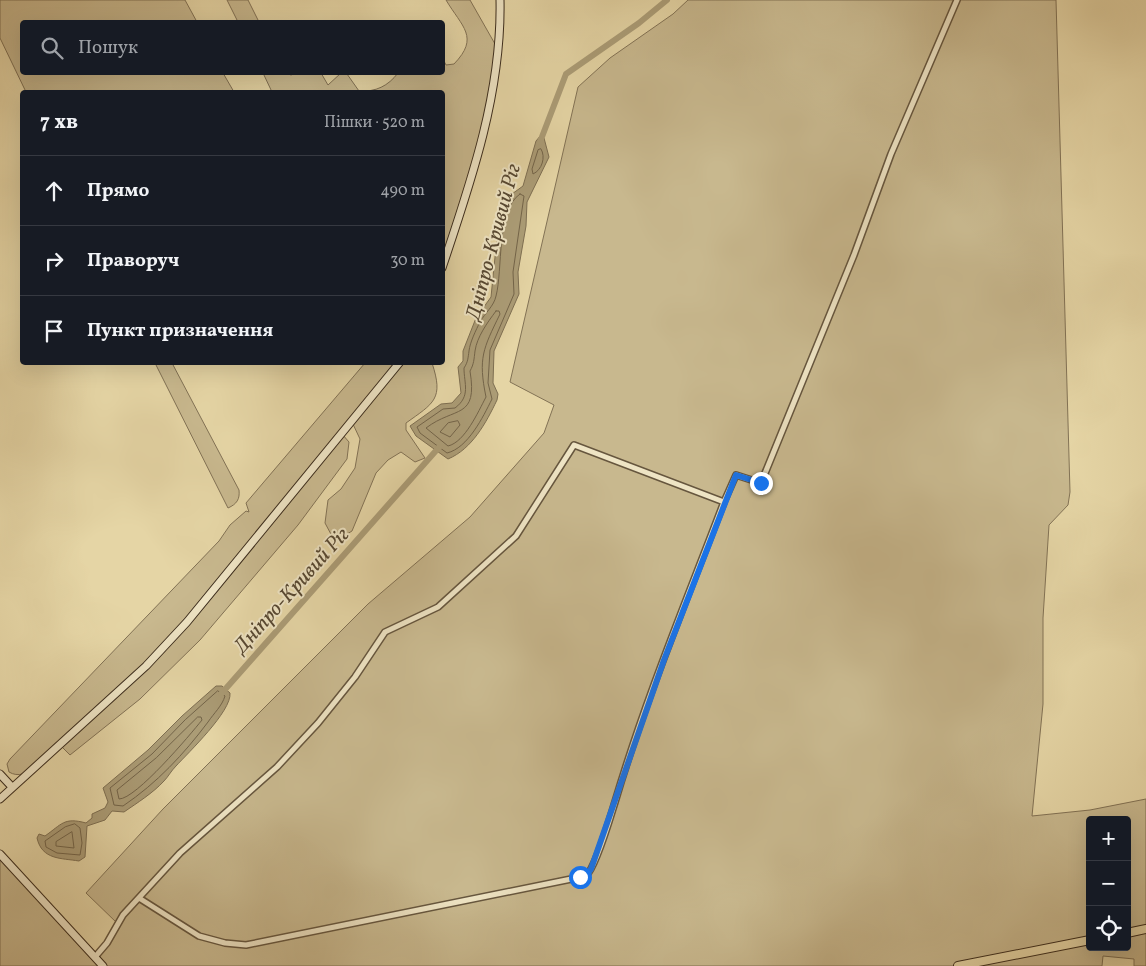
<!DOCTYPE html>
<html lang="uk">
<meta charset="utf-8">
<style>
body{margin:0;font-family:Vollkorn,serif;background:#242831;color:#f1f3f6}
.controls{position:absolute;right:15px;bottom:15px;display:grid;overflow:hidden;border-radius:5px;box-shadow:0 5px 20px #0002}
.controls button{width:45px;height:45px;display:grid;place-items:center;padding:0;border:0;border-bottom:1px solid #363941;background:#171b24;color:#f1f3f6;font:25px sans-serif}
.stop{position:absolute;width:15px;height:15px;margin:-11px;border:4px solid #1a73e8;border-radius:50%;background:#fff}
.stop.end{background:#1a73e8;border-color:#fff;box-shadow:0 1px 5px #0008}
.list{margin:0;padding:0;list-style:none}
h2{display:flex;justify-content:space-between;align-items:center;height:65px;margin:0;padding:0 20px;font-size:21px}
h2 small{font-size:16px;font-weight:400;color:#9ea1a6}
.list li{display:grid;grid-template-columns:32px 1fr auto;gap:15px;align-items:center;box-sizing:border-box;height:70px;padding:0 20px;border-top:1px solid #363941}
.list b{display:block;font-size:19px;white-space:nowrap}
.list em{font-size:16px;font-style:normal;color:#9ea1a6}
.icon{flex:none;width:28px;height:28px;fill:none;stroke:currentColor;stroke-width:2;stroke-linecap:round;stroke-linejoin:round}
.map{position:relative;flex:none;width:1146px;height:966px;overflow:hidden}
.search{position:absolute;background:#171b24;box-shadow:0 5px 20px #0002;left:20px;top:20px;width:425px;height:55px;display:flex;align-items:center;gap:12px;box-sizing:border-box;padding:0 18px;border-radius:5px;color:#9ea1a6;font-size:19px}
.panel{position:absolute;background:#171b24;box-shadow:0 5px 20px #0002;left:20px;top:90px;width:425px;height:275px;border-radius:5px}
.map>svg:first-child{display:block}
.green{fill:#c8b88e;stroke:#827255;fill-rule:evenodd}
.water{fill:#ab9c76;stroke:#7e6f52}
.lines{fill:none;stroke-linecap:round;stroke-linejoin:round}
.shore{stroke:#736449;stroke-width:1}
.canal{stroke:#ab9c76;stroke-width:6}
.street-casing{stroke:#66563e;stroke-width:8}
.secondary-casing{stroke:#3b2c1c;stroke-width:9}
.primary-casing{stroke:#3b2c1c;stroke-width:10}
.street{stroke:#eee4c4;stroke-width:5}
.secondary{stroke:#eee4c4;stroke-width:7}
.primary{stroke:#e5d5a5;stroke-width:8}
.route{stroke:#1a73e8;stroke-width:6}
.labels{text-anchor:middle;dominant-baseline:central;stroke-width:4;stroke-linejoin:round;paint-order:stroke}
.water-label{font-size:21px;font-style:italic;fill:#574832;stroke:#eee4c4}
</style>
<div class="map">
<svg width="1146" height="966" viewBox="0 0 1146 966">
<rect width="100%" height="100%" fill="#e5d5a5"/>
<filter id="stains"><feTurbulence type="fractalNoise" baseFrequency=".004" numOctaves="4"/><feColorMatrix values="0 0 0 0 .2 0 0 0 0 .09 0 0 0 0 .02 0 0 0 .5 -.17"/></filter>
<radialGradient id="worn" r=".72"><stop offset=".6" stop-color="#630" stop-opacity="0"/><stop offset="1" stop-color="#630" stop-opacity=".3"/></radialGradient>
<path class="green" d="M0,0H185L197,22H22V72L223,73L234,92H26L0,38Z
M227,0H248L259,22H238Z
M446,0H470L499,51L483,134L443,268L442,92H272L263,73H286L291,75L297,73H321L328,85L341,73L347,74L359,91C376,92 388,86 398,73L442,72L443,59L446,65L454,64C480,37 462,27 446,0Z
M688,0H1056L1070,492L1068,505L1049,525L1043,618V704L1032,816L1090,810L1146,799V966H1134V959L1103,956L1102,966H0V854L95,957L117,923L86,893L163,809L368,604L470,517L544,433L554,405L510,382L578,87L610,58L673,14ZM1090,820H1127V947H1090Z
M155,363H172L239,490C240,499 237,504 228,508Z
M365,363H432C444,399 434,403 406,423V430L425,458L415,462L401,452L388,460L376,473L352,531L339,539L333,538L325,523L328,500L341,489L355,468L360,439L352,422L342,434L349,442L347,459L298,525L200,640L140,699L70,755L59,744C47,756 27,783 9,772L7,764L10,759L219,541L230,525L246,511L249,512L246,503Z"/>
<path class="water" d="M541,135L544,138L549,157L527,202L526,226L518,272L519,294L494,351L493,383L498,394L497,400C486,423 472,449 448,459L416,436L410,426L441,404L452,403L461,393L458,367L463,361V351L476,318L491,297L496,247L505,206L512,194L523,186L536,141Z
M216,686H222L230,693C232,711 188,753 176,766C171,771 168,777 164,781C153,793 137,803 124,812L112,811L105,820L87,826L85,857L79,861C61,858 42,860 37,838L39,834L45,836C62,824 64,817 86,823L92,818V814L105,808L108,802L103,788L148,750L182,716Z"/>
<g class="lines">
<path class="shore" d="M541,149C546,157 542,170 533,174L532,169L538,150Z
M520,194L524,196L513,272L514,294L490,350L488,383L492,399C483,417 468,448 447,453L420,433L417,427L443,409L455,408C471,396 464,384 464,368C468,362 468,358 469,351C470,342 476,330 480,322C485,313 494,306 496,296C503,270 496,210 520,194Z
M496,311H499L500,314C483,349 478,358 486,397C478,412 465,442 448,446L426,428C455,406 478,420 470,371C474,364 474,359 475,351C477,337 487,323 496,311Z
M458,421L460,425L450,437L440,432L448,423Z
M218,691L225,696C222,706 214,713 208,722C184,754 157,783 123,806L114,805L110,788L152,754L185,720Z
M198,717H201L202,720C190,735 136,799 119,799L117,790L156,758Z
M75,824L80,828L82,843L80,855L57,853L46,847L45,841L65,827Z
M72,832L74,848L56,846V842Z"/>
<path class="canal" d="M540,142L566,74L639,23L667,0
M221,694L441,445"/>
<defs>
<path id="street" d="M724,502L736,475L761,483L854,255L891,154L957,0
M95,957L107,943L123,915L180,853L277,767L318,723L355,677L385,632L438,607L516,536L574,445L724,502C686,602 645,700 615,802C610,818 596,867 586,876L246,945L225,943L199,936L139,898"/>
<path id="secondary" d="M442,268C471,182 502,92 500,0
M0,774L12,787
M0,799L146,666L187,622L400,362
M0,854L103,966"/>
<path id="primary" d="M1127,933L1146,929
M958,966L1090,940"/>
</defs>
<use href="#street" class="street-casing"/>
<use href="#secondary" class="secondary-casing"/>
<use href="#primary" class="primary-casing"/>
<use href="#street" class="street"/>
<use href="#secondary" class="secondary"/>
<use href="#primary" class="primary"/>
</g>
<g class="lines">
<path class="route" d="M580,877L586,876L591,869L664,660L736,475L761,483"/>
</g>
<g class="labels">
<g class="water-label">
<text transform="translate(494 242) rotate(-75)">Дніпро-Кривий Ріг</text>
<text transform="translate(292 591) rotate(-48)">Дніпро-Кривий Ріг</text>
</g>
</g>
<rect width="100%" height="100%" filter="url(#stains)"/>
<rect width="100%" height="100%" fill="url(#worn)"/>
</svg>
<div class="controls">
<button>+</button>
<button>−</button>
<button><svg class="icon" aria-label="locate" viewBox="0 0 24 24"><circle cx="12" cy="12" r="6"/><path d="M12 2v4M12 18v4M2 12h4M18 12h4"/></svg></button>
</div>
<div class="stop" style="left:580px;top:877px"></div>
<div class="stop end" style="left:761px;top:483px"></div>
<div class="search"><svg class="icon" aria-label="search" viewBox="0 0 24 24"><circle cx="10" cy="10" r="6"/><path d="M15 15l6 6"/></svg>Пошук</div>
<section class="panel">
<h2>7 хв<small>Пішки · 520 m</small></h2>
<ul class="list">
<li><svg class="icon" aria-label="ahead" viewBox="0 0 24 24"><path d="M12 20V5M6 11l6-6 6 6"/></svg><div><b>Прямо</b></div><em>490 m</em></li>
<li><svg class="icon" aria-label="right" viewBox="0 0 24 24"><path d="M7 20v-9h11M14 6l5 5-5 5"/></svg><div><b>Праворуч</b></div><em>30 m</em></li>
<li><svg class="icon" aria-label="arrive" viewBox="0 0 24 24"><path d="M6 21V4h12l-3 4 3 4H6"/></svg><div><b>Пункт призначення</b></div></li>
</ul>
</section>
</div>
